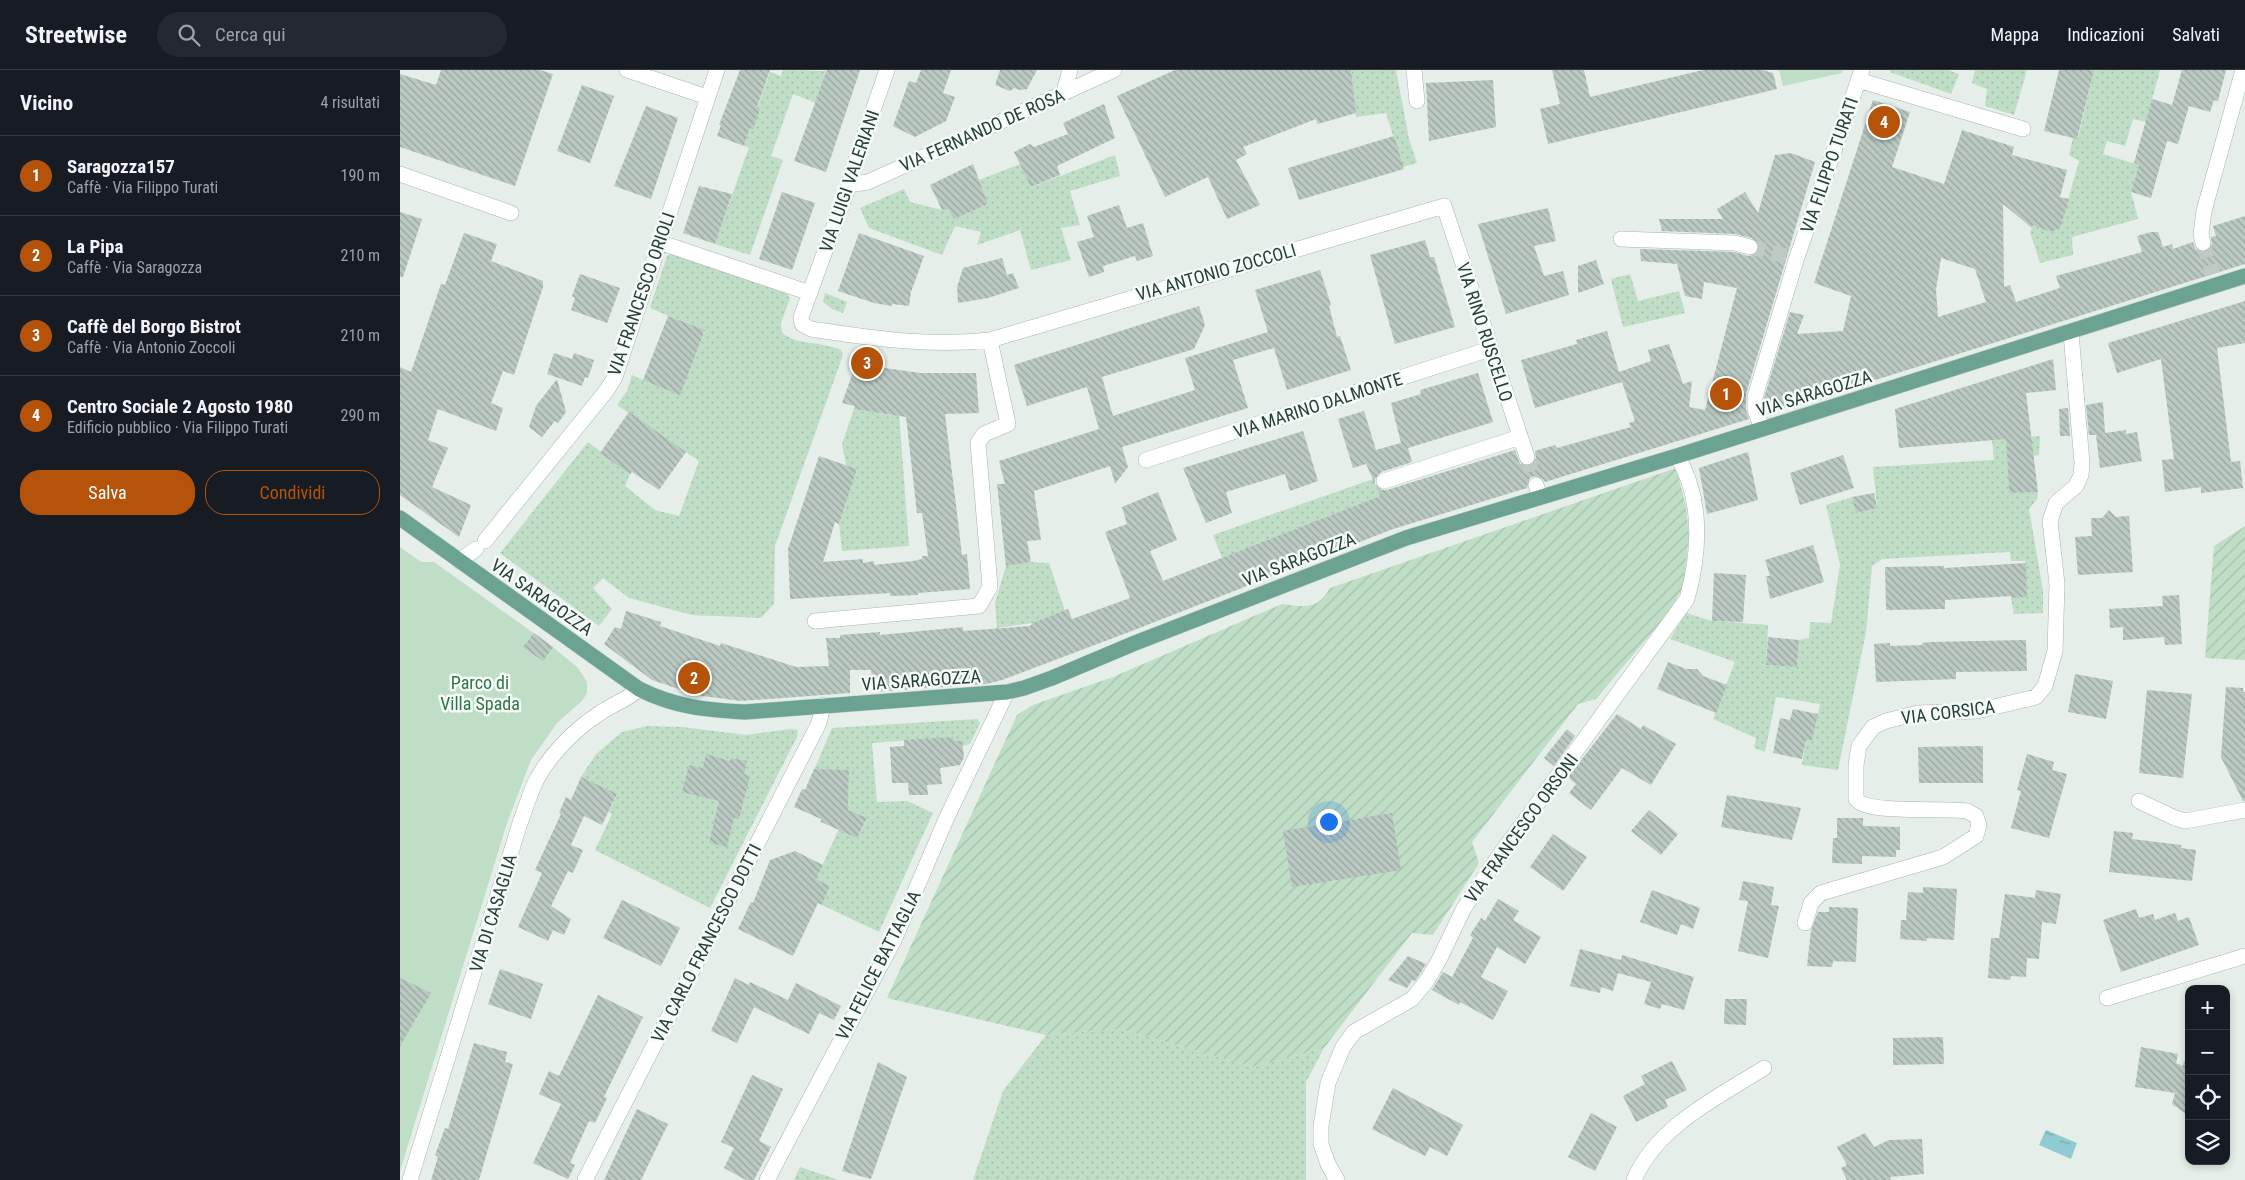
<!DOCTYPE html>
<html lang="it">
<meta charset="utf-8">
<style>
body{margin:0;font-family:"Roboto Condensed",sans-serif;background:#242831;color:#f1f3f6}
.controls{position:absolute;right:15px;bottom:15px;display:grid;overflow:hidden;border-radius:10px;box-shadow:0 2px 8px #0003}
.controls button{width:45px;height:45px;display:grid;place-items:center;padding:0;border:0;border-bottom:1px solid #363941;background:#171b24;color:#f1f3f6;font:25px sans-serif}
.you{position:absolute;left:928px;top:751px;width:18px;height:18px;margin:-12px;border:4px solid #fff;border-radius:50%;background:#1a73e8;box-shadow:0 0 0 8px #1a73e833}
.badge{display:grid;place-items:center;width:32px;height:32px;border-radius:50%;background:#b45309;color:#fff;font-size:16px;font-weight:700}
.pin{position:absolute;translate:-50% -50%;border:2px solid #fff;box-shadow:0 1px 5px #0006}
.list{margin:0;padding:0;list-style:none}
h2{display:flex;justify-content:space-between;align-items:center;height:65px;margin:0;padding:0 20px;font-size:21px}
h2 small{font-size:16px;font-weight:400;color:#9ea1a6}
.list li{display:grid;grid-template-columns:32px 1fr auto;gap:15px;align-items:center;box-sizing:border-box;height:80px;padding:0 20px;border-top:1px solid #363941}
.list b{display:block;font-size:19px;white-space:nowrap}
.list p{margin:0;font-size:16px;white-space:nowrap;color:#9ea1a6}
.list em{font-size:16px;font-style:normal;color:#9ea1a6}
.actions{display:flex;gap:10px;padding:15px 20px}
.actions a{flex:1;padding:11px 0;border:1px solid #b45309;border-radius:20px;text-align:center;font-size:18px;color:#b45309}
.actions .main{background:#b45309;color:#fff}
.icon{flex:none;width:28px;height:28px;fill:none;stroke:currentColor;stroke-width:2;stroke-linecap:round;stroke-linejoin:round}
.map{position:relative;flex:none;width:1845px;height:1110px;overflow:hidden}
header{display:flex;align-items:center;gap:30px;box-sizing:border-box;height:70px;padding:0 25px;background:#171b24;border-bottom:1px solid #363941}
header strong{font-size:24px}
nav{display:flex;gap:28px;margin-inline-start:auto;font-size:18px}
.search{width:350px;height:45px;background:#242831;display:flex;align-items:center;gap:12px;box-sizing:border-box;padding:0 18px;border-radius:28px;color:#9ea1a6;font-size:19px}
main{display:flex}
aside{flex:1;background:#171b24}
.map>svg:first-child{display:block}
.grass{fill:url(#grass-dots)}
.park{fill:#bfdec5}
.garden{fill:url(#garden-furrows)}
.water{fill:url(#water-ripples)}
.building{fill:url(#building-back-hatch);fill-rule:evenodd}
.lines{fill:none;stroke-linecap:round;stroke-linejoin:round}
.minor-tunnel{stroke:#becbc5;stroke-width:15;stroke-dasharray:15 8;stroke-linecap:butt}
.minor-casing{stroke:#a7b6b0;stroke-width:16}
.major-casing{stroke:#c2cac7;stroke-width:16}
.minor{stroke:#fff;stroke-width:15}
.major{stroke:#6ba291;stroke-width:15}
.labels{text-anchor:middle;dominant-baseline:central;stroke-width:5;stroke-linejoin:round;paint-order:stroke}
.street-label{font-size:18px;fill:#244037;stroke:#f6faf8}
.park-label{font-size:18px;fill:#2f7646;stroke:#f6faf8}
</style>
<header>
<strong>Streetwise</strong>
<div class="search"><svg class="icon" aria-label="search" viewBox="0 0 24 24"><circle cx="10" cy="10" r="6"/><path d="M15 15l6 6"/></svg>Cerca qui</div>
<nav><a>Mappa</a><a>Indicazioni</a><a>Salvati</a></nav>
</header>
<main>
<aside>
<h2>Vicino<small>4 risultati</small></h2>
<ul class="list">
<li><span class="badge">1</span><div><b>Saragozza157</b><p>Caffè · Via Filippo Turati</p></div><em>190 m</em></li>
<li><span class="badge">2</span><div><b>La Pipa</b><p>Caffè · Via Saragozza</p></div><em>210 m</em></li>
<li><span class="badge">3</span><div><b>Caffè del Borgo Bistrot</b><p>Caffè · Via Antonio Zoccoli</p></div><em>210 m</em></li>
<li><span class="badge">4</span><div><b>Centro Sociale 2 Agosto 1980</b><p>Edificio pubblico · Via Filippo Turati</p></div><em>290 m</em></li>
</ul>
<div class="actions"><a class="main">Salva</a><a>Condividi</a></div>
</aside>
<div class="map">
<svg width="1845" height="1110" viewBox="0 0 1845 1110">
<defs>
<pattern id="grass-dots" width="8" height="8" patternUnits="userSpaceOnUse" patternTransform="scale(1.25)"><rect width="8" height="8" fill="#bfdec5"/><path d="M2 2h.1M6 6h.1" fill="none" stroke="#a4c0aa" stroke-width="1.8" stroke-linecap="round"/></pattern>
<pattern id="garden-furrows" width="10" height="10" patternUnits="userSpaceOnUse" patternTransform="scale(1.25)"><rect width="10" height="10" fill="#bfdec5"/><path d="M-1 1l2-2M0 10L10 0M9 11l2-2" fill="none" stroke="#a4c0aa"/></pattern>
<pattern id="water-ripples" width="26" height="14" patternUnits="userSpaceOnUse" patternTransform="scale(1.25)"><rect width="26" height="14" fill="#8fcbd1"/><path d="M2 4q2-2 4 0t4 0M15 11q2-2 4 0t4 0" fill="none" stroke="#75a6aa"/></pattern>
<pattern id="building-back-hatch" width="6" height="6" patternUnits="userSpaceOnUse" patternTransform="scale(1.25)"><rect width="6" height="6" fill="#bac9c2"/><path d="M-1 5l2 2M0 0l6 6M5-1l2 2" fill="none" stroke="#97a59e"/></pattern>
</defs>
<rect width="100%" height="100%" fill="#e5eee9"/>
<path class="grass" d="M383,0L427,1L416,33L393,24L371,86L383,90L350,185L315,174L349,77L344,76L370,2L381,6Z
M951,0H996L1009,69L1017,93L1003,97L986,43L956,47Z
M1491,0H1548L1559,4L1551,24L1490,2Z
M1575,0H1627L1614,45L1585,36L1587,19L1572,13Z
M1694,0H1760L1746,52L1733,49L1725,76L1707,71L1703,84L1739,95L1731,122L1738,149L1672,167L1673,185L1640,193L1630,162L1635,152L1646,156L1645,160L1650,162L1660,159L1679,91L1669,85L1673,68H1678Z
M715,85L720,106L670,121L680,155L661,158L671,190L631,200L620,160L577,175L581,162L555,156L542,185L469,158L460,138L504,119L510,132L542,140L548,139L554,149L588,134L579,110L620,94L632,117Z
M272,183L387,224L390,228L381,253L382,263C399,276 422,271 441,280L443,285L375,476L374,534L361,548L292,545L229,528L203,508L193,518L212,539L199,556L100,483L188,372L230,404L225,416L255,440L279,446L299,391L217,335L227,321L232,305L243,310L291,296L305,261L250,238L267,186Z
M1230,204L1238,231L1279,221L1285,243L1223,257L1211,209Z
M425,223L447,232L443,243L432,239L423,232Z
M454,339L491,345L499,342L509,476L442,481L439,454L457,399L446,395L442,374Z
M1640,366L1639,385L1607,389L1609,423L1638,422L1637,429L1629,439L1643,521V543L1614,544L1611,528L1627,527L1625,491H1611L1610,482L1482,489L1472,496L1466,562L1438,700L1402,695L1406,670L1412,671L1420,634L1376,627L1365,682L1354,678L1356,668L1313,649L1335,592L1270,569L1286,543L1312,551L1368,555L1366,595L1397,597L1399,570L1409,568L1410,552L1431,553L1440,495L1426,435L1452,427L1456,443L1477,438L1473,397L1594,390L1592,370Z
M973,409L980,426L822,488L813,465Z
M631,492L649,493L665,541L633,553L597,558L595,533L606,496Z
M577,649L580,653L570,674L563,676L560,671H554L553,667L472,673L477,732L507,731L533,743L479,862L422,835L430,816L416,809L439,759L457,768L467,749L448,740L449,700H414L432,658Z
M247,656L282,657L346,665L391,659L398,660L397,667L310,838L195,780L212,744L209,742L217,725L181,707L196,684L222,662Z
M720,959L853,997L924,978L906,1012V1110H573L603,1021L646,965Z
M400,1097L439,1110H394Z"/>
<path class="park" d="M1379,0H1443L1442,3L1383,16Z
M0,477L21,492H34L153,577L178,598L187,612V623L182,631L157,653L131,690L107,753L0,1101Z"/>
<path class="garden" d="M1276,398L1286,437L1289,466L1283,517L1269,542L1196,629L1178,634L1072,772L1079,793L1033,865L1012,863L924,978L853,997L720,959L646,965L487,928L617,645L633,635L713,607L882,534C904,537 918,540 930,518Z
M1845,456V590L1805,588L1814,476Z"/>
<path class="water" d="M1646,1060L1677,1073L1671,1089L1639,1075Z"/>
<path class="building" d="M41,0H140L153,4L115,116L0,77V4L36,15Z
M340,0H370L357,37L360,39L353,59L350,58L344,76L317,66L321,55H319Z
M427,0H460L426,102L394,91Z
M521,0H551L543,23L555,27L546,51L515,67L493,56L509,11L516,13Z
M600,0H637L627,19L620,20L614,18L610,21L595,15Z
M775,0H951L956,43L918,54L916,49L843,77L847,84L836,90L860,135L827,149L808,107L765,127L717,26Z
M1152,0H1184L1190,27L1303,0H1362L1373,3L1377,19L1148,74L1140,39L1160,34Z
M1659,0H1694L1677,69L1644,61Z
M1782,0H1826L1818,31L1814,30L1810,42L1789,36L1778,74L1767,71L1751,128L1731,122L1739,95L1734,93L1752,29L1772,35Z
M1093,10L1096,57L1029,71L1026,13Z
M182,15L214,26L190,93L157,81Z
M1473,30L1510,42L1492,97L1544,114L1562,60L1614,77L1612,85L1667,100L1660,127L1669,129L1660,159L1650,162L1633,155L1632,158L1603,134L1604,217L1610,215L1616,232L1660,218L1656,206L1742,182L1737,166L1751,162H1758L1763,177L1772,174L1773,179L1793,172L1796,180L1805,182L1812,176L1811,167L1816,166L1813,156L1845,146V194L1367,344L1364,328L1390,242L1404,245L1397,264L1443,261L1451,226L1414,213ZM1541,188L1575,199L1586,232L1538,247L1536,220Z
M704,34L715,68L657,96L660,105L631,117L614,82L630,74L634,77L668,64L663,53Z
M246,36L278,48L251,129L214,116Z
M994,66L1004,99L899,130L888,98Z
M1391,83L1415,92L1346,324V340L1349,349L1145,412L1142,408L1133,406L1129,409L1127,418L993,459L729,562L602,610L586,614L473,622L471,600H450V623L340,631L296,625L252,610L204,574L215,557L221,559L226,541L261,552L260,556L320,576L321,573L396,597L429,596L426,568H440V565L480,562V565L563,557V561L630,556L633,553L668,539L672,549L730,528L705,462L727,454L722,437L758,422L777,470L750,481L763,511L980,426L975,414L982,420H987L1115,380L1120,394L1129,396L1136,389L1135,381L1155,375L1157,378L1231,357L1229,353L1235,351L1222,312L1135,338L1121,290L1177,274L1176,270L1207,261L1219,302L1251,291L1248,280L1269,274L1283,314L1292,311L1289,337L1305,340L1337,218L1304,212L1302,229L1285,226L1277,194L1241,191L1240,179L1334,182L1348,186L1356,184L1359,175L1352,168L1335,164L1262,161L1259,149H1323L1317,139L1345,122L1358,143L1375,85Z
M573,94L588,134L554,149L548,139L542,140L530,115Z
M299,116L332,124L315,174L283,163Z
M382,122L415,133L392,200L359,189Z
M719,135L727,158L743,153L753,186L737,191L735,186L703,196L704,202L689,207L677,172L694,167L687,146Z
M1148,138L1156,171L1134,176L1144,206L1163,201L1169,225L1106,244L1078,154Z
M0,142L22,149L3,207H0Z
M64,163L97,174L91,191L143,211V217L114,305L103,301L91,333L103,338L96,361L38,339L28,370L48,378L32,417L71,435L59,467L0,425V297L11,302L41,214L45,215Z
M459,163L524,186L511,222L509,236L492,234V236L474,233L438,221Z
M1025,170L1030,187H1034L1055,257L995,274L970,185Z
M602,188L607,205L613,203L619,218L588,228L558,233L557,217L563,198Z
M1196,190L1204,214L1178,223V196Z
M920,200L931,235L929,236L937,267L940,266L951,300L887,320L874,278L833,290L848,338L722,377L728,397L715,414L710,396L634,421L641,470L627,471L631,492L606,496L597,414H605L599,391L699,359L687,317L627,336L614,295L799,236L805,255L794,279L702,307L713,346L795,320L785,288L868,262L855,220Z
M180,204L220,218L207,253L171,240L175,228L172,226Z
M1845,231V273L1817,278L1831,392L1840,391L1843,418L1801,423V417L1765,422L1762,390L1774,389L1761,289L1717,303L1708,273Z
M268,246L305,260L280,325L243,310Z
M154,283L172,289L174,283L194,290L188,308L185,307L182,316L147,304Z
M1653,289L1656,320L1626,323L1638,422L1609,423L1606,369L1499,378L1495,339Z
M457,291L485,298L520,303H576L579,343L545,344L562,485L567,484L570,519L518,523V525L490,526V523L390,529L388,479L419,386L457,399L439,454L435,452L423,492L463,489V493L474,491V495L513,491L522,489V486H528L522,443H517L506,347L454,339L455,336L442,333Z
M1078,303L1093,352L1008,378L1012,392L981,402L975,409V414L966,394L953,398L938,349L964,341L976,380L1001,373L991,333L1021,324L1020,320Z
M157,309L166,342L158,353L155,351L142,367L129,357L136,336Z
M1703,332L1705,363L1726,360V364L1737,362L1742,391L1700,398L1696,365H1689L1686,335Z
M1668,338L1670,366H1660L1659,339Z
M229,342L286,382L259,420L232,402L230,404L200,383Z
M903,361L918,411L890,421L885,404L826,422L832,443L806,453L783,398Z
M1348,382L1358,430L1307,444L1299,398Z
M1443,385L1454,418L1400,435L1390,403Z
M1474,423L1477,438L1456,443L1452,427Z
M1709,440L1716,447L1729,446L1733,502L1678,505L1675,467L1692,466L1691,448H1702Z
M1413,475L1424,512L1370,529L1366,506H1370L1365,490Z
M1626,493L1627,527L1611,528V526L1545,530V539L1486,540L1485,497L1544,496V498Z
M1314,503L1346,505L1343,552L1312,551Z
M1779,525L1782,574L1765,575L1764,567L1723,570V557L1710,558L1709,539L1763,536L1762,526Z
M134,563L153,577L143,591L123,577Z
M1368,567L1399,570L1397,597L1366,595Z
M1626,570L1627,601L1556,602V609L1476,612L1474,574L1490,573V576L1522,575V573L1530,572Z
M1268,592L1286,599H1297L1303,606L1327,615L1316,643L1257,619Z
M1675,604L1713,611L1706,649L1668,642Z
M1826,617L1843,618V622H1845V731H1843L1821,687Z
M1747,620L1792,624L1783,708L1739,703Z
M1393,639L1418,644L1412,671L1406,670L1402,689L1373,683L1380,648L1390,650Z
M1217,644L1241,659L1243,655L1276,674L1251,715L1222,698L1191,740L1169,723L1176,714L1168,707Z
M1167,659L1175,666L1154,696L1144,688Z
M553,667L554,671H562L564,687L560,695L540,698L542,714L527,715L528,725H509L508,713H492L490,677L504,676V670Z
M1583,676V713H1519L1518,677Z
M306,684L330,691L331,688L347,691L344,704L350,706L339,749L334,748L327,777L309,773L319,731L282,722L289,695L303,698Z
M1627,684L1654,692L1652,700L1667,704L1649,768L1611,758L1621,721L1617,720Z
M414,699L449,700L448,740L467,748L457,768L421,752V749L394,737L402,719L405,720Z
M181,707L217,724L202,755L184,746L171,775L183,780L173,803L168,801L151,836L171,849L164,865L153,860L148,871L118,857L142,803L135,800L161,744L159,743L166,727L171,730Z
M1327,725L1401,738L1392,770L1321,757Z
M1249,740L1278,764L1261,785L1231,761Z
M992,743L1001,800L892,817L883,761Z
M1437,748H1463V756L1500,757V780H1496V787L1462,786V794L1432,793L1433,768H1437Z
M1714,761L1733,763L1732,769L1781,775V778L1796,780L1792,811L1709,802Z
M1153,764L1187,787L1163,821L1130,797Z
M395,781L423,795L416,809L430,816L422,835L418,833L393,886L338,859L351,832L353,833L370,790Z
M1343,811L1374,817L1371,835L1379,836L1368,888L1338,881L1348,831L1339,830Z
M1523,817L1557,819L1554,870L1527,868V871L1500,869L1501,850H1506L1508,822L1523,823Z
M1252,820L1300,838L1293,859L1281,854L1277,865L1240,852Z
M1636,820L1661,824L1656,854L1642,852L1639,889L1627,888L1626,907L1611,906L1610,910L1588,908L1591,868H1599L1605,824L1635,828Z
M1098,829L1119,841L1113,850L1141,867L1125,894L1097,877L1081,907L1108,921L1093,950L1060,932L1059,935L1032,920L1043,902L1052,907L1073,868L1070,865L1081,848L1085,851Z
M222,830L280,858L261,896L203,868Z
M1429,837L1458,838L1456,892L1433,891L1432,897L1407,896L1411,860L1418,842H1429Z
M1736,839L1739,848L1753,844L1755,850L1775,843L1778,851L1789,847L1799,875L1721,902L1703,850Z
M1180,879L1221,890L1222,885L1294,907L1284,940L1262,934L1260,939L1244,934L1251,912L1218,903L1213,921L1201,917L1200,923L1170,916Z
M1008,886L1026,894L1018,907L1015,911L1012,910L1007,918L988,910Z
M100,899L143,914L131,949L88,934Z
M0,908L31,923L0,976Z
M335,908L349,915L350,912L388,930L396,913L441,936L434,950L419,943L409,964L354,937L337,973L311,961Z
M198,925L243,947L204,1027L207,1028L195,1053L189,1051L170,1093L175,1095L168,1109L133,1093L161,1034L139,1024L149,1001L159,1006Z
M1325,929H1347L1346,955L1324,954Z
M1543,967L1544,994L1493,995V968Z
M74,973L107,982L105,992L113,994L79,1110H31L38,1087L35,1085L45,1058L48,1059Z
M1741,977L1778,984L1776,993L1783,996L1784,991L1789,992V1046L1772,1034L1775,1023L1735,1017Z
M1272,991L1287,1020L1265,1030L1268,1037L1236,1052L1223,1026L1245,1014L1241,1006Z
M478,992L507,1007L471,1109L442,1101Z
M352,1005L383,1019L359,1071L371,1077L354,1110H346L324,1098L334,1078L321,1072Z
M993,1018L1063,1055L1047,1086L1030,1077L1025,1086L972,1059Z
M237,1039L268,1054L241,1110H204Z
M1191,1043L1217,1057L1195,1101L1168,1087Z
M1465,1063L1474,1077L1489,1070L1522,1069L1524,1104L1490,1107L1491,1110H1447L1441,1098L1447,1095L1437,1077Z"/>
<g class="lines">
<path class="minor-tunnel" d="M1803,173L1813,204
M1350,177L1386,186
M1127,387L1136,415"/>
<defs>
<path id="minor" d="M227,0L307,27
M487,0L453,98L449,115L401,247L402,254L411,259C471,268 529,277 590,270L1044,136L1127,387
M1014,0L1017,31
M1458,10L1623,59
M664,22L670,0
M0,104L111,143
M449,115L468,112L714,0
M1221,169L1335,173L1350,177
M259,172L410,223
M1803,173L1801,164L1804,141L1843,0
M1362,358L1355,340V327L1396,190L1462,0
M746,390L1090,279
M984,411L1120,367
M1136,415L1140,426
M85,471L207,320L215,307L317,0
M59,491L76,479
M415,551L579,536L590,517L578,373L584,364L608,354L590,270
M1739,731L1775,748L1785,751L1845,740
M1405,853L1411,833L1421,823L1543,787L1576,766L1579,755L1576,746L1567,741C1545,737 1466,745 1456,729V695L1459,676L1473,657L1486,651L1518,643L1577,641L1636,627L1645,616L1655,581L1657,514L1650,451L1656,433L1676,416L1681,405L1682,393L1671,263
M1707,928L1845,886
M10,1110L120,753C125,740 129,726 135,713C148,686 175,659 200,643C213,634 227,630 239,619
M185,1110L419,653L423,635
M367,1110L495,868L547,747L607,622
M937,1110L928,1094L921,1074V1056L928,1013L943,977L954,962L1012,929L1026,912L1038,892L1064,838L1099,786L1287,529C1300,483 1303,428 1277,386
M1234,1110C1257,1056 1317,1028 1364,998"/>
<path id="major" d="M0,448L239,619C275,637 306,640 345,642L607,622L624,618L652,608L735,573L1006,468L1277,386L1845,206"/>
</defs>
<use href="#minor" class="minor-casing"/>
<use href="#major" class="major-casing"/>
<use href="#minor" class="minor"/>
<use href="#major" class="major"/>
</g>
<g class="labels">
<g class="street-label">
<text transform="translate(582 60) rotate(-24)">VIA FERNANDO DE ROSA</text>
<text transform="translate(1429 95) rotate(-71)">VIA FILIPPO TURATI</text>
<text transform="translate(449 111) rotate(-71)">VIA LUIGI VALERIANI</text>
<text transform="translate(816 202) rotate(-16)">VIA ANTONIO ZOCCOLI</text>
<text transform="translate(241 224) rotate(-71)">VIA FRANCESCO ORIOLI</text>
<text transform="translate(1085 262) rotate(72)">VIA RINO RUSCELLO</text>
<text transform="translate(1414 323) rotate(-17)">VIA SARAGOZZA</text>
<text transform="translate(918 335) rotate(-18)">VIA MARINO DALMONTE</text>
<text transform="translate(899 489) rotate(-21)">VIA SARAGOZZA</text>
<text transform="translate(142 527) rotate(35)">VIA SARAGOZZA</text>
<text transform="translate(521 610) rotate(-4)">VIA SARAGOZZA</text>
<text transform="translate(1548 642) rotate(-7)">VIA CORSICA</text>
<text transform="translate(1121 758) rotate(-54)">VIA FRANCESCO ORSONI</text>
<text transform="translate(93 843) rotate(-73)">VIA DI CASAGLIA</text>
<text transform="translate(306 873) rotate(-63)">VIA CARLO FRANCESCO DOTTI</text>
<text transform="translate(478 895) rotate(-63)">VIA FELICE BATTAGLIA</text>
</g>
<g class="park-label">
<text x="80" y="612">Parco di<tspan x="80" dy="21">Villa Spada</tspan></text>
</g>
</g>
</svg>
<div class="controls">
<button>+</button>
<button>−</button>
<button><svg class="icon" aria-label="locate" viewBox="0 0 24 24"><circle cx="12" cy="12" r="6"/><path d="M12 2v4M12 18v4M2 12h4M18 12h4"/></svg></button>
<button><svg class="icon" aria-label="layers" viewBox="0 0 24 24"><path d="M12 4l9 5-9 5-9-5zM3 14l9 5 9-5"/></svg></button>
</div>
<div class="you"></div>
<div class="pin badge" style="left:1326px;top:324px">1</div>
<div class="pin badge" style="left:294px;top:608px">2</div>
<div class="pin badge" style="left:467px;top:293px">3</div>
<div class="pin badge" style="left:1484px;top:52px">4</div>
</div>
</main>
